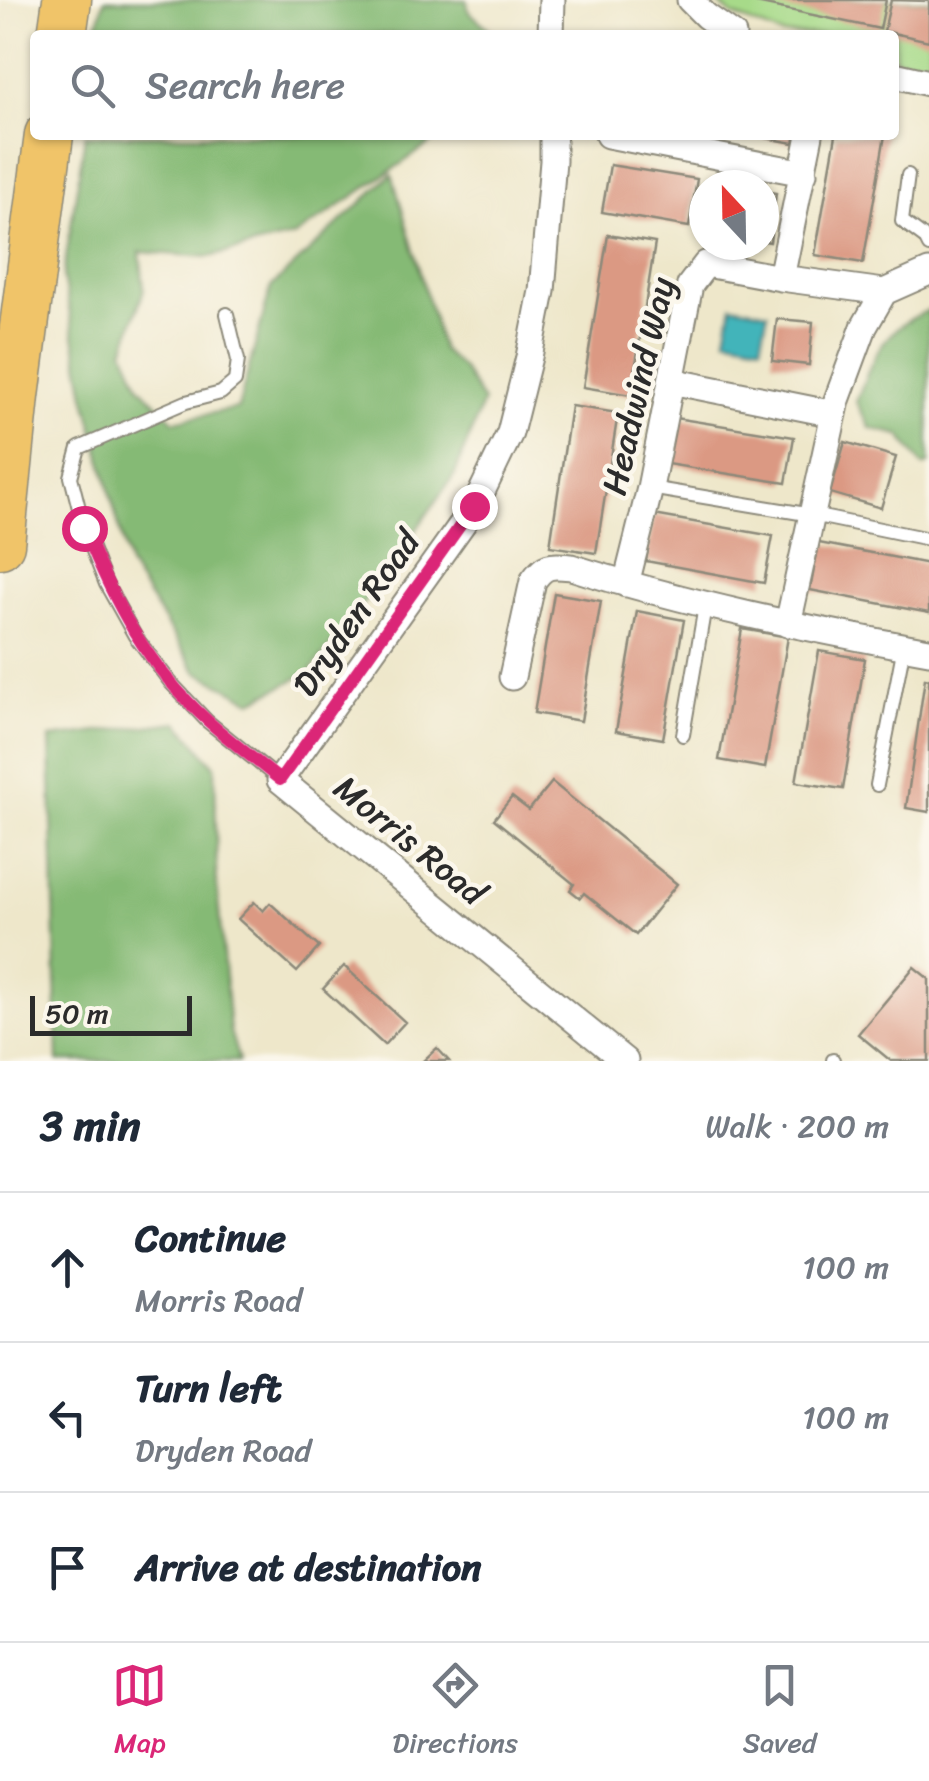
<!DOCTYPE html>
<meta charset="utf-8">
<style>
body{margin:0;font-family:Sriracha,sans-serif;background:#f6f6f7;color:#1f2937}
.compass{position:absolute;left:689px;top:170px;width:90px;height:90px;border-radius:50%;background:#fff;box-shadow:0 2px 8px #0004;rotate:338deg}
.scale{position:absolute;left:30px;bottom:25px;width:162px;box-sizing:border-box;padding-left:10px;border:5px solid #2b2b2b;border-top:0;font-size:28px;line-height:35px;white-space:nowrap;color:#2b2b2b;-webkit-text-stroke:8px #fbf7ec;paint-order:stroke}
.stop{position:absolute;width:30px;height:30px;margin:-22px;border:8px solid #db2777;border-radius:50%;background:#fff}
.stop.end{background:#db2777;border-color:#fff;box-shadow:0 2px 10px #0008}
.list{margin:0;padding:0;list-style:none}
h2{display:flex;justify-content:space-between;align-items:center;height:130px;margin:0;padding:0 40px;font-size:42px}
h2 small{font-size:32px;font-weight:400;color:#747a83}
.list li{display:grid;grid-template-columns:65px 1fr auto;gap:30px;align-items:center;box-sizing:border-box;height:150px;padding:0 40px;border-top:2px solid #e0e1e3}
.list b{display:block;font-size:38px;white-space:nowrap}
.list p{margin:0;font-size:32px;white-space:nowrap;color:#747a83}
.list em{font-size:32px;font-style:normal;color:#747a83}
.icon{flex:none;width:55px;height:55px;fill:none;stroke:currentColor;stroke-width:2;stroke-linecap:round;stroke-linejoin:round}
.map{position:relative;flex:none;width:929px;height:1061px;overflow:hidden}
.search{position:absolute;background:#fff;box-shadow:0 2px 8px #0004;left:30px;right:30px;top:30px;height:110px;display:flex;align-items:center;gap:25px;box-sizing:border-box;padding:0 35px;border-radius:10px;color:#747a83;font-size:38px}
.sheet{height:580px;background:#fff}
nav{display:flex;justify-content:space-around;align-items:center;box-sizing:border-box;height:140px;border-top:2px solid #e0e1e3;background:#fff;font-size:28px;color:#747a83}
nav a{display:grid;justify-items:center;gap:5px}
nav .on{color:#db2777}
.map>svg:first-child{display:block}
.green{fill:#a7da89;stroke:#69825a;stroke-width:2.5}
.forest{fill:#85ba75;stroke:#587250;stroke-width:2.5}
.water{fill:#43b4ba;stroke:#377072;stroke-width:2.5}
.building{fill:#db9983}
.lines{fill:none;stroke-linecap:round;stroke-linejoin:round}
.service-casing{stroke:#8c897a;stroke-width:16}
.minor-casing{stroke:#8c897a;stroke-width:29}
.motorway-casing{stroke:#8c897a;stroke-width:51}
.service{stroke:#fff;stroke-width:12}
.minor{stroke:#fff;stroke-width:25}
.motorway{stroke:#f0c469;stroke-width:48}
.route{stroke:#db2777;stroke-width:12}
.labels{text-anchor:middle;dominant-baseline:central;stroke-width:9;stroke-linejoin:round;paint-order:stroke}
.street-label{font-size:35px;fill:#2b2b2b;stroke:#fbf7ec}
</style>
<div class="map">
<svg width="929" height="1061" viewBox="0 0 929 1061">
<rect width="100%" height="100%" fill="#fbf7ec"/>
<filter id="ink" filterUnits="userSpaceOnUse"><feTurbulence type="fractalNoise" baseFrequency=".01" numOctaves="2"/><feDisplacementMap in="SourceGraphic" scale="20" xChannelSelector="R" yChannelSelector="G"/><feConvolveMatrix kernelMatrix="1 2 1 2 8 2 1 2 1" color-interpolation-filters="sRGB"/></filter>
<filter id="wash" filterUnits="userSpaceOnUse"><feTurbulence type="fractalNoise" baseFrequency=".0048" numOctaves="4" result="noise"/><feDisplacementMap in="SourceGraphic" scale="40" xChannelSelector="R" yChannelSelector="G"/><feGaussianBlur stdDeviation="2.25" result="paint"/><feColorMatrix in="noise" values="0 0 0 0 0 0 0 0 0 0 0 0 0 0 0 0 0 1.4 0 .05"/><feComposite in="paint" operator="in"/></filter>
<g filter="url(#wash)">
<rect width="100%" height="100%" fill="#eee7ca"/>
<path class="green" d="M714,0H929V65L894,58V35H782L732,15Z"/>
<path class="forest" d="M104,0H467L468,11L496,35H95Z
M85,135H443L295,236L209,257L140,252L144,289L124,350L140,386L174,421L238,408L271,287L392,174L442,350L462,368L483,402L455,474L379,583L310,672L252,701L196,671L129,566L85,395L63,277Z
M929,310V464L923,466L900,435L870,428L856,402C875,354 879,332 929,310Z
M178,722L215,766L217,889L230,1031L239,1061H58L50,738Z"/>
<path class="water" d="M732,305L768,312L761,345L726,338Z"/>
<g id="blocks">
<path class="building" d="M751,0H886L880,29L751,2Z
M891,0L929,1V41L884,31Z
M760,135H796L794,143L760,137Z
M836,135H885L863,263L815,255Z
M610,165L697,179L689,227L602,212Z
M764,191L776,193L770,242L764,241Z
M608,235L655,243L631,395L583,387Z
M777,319L813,322L809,365L772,361Z
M571,406L618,413L596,553L550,546Z
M675,418L794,437L786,483L667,464Z
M845,442L896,457L881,508L830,493Z
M654,515L773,536L764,583L646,561Z
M819,543L929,564V613L810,590Z
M554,593L601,601L581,721L534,713Z
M637,611L684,620L663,739L616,731Z
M742,629L788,637L765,768L719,760Z
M819,651L865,659L843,789L796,782Z
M925,678L929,679V812L906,808Z
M552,782L677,884L636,935L584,893L580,898L570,890L574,884L494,819L512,797L529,810Z
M254,902L263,911L270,903L319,947L297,972L238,919Z
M344,966L405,1022L384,1045L323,989Z
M914,967L929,979V1061H891L858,1034Z
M437,1048L449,1061H423Z"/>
</g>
</g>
<g filter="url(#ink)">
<use href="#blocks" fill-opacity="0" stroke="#8c897a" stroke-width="2.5"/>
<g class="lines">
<defs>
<path id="service" d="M908,175L902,221L925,238L929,246
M227,314L238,360L235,381L221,393L186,402L79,448L71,477L84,528L106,584L135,636L171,683L207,721L280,780
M650,488L812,515L929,539
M683,735L705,606
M877,785L904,646
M833,1060V1061"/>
<path id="minor" d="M690,0L706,16L733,35
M551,35L552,0
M894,75L929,83
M553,135V161L542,291L529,357L510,433L475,506L280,780L625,1061
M608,135L804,173
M781,278L810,135
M671,381L834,414
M626,584L650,488L690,285L706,264L781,278L884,292
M788,624L837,400L864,327L884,292L929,272
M512,677L533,581C545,564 551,565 571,567C688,604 808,629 929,651"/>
<path id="motorway" d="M62,35L67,0
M0,544L15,396L49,135"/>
</defs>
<use href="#service" class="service-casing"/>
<use href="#minor" class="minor-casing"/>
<use href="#motorway" class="motorway-casing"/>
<use href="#service" class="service"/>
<use href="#minor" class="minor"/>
<use href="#motorway" class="motorway"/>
</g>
</g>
<g class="lines" filter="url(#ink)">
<path class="route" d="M84,528C114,603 147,666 208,721C231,742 256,760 280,780L474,506"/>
</g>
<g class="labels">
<g class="street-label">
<text transform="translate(638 386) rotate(-77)">Headwind Way</text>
<text transform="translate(356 613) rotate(-55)">Dryden Road</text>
<text transform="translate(410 840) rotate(39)">Morris Road</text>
</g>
</g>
</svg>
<svg class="compass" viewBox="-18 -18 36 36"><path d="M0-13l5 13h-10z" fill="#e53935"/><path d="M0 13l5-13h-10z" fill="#747a83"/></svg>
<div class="scale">50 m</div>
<div class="stop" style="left:84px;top:528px"></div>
<div class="stop end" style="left:474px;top:506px"></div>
<div class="search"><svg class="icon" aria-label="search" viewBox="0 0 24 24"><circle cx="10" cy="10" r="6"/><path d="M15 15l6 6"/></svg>Search here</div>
</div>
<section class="sheet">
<h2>3 min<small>Walk · 200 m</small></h2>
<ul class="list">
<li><svg class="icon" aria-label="ahead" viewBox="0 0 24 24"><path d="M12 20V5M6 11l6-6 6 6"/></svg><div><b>Continue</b><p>Morris Road</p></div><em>100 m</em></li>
<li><svg class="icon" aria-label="left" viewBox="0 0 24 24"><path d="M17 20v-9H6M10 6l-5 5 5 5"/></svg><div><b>Turn left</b><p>Dryden Road</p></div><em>100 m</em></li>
<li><svg class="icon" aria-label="arrive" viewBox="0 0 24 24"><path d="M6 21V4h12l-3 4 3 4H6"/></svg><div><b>Arrive at destination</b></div></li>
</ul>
</section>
<nav>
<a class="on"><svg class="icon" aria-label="map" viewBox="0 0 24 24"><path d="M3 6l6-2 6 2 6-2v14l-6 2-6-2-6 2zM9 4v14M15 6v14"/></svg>Map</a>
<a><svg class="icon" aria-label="directions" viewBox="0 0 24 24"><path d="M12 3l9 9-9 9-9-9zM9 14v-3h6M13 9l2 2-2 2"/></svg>Directions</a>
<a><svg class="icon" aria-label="saved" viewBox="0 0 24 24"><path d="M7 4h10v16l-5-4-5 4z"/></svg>Saved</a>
</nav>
